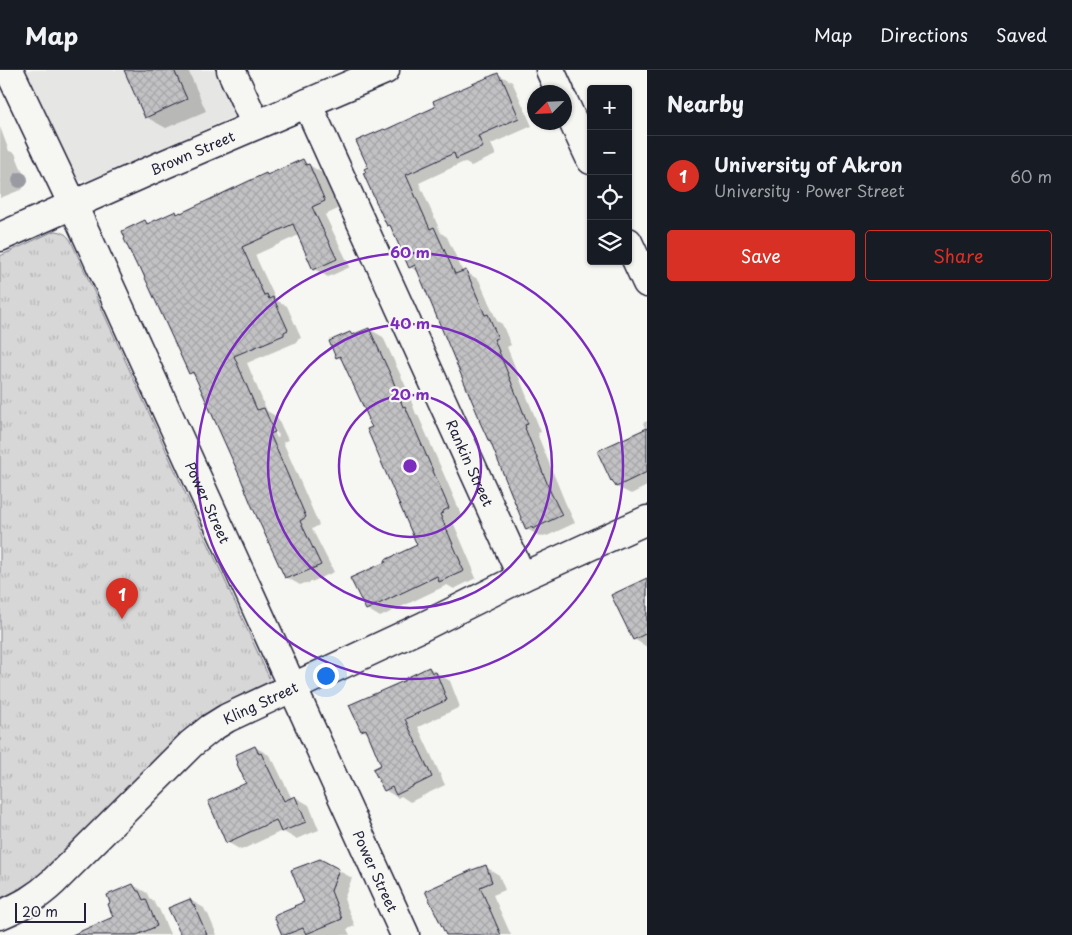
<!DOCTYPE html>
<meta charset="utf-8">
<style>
body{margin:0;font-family:"Playpen Sans",sans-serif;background:#242831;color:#f1f3f6}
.controls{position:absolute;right:15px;top:15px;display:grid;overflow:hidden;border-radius:5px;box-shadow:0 1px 4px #0004}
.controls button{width:45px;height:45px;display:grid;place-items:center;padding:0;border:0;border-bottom:1px solid #363941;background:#171b24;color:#f1f3f6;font:25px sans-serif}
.compass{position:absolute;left:527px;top:15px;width:45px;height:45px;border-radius:50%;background:#171b24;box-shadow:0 1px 4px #0004;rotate:246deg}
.scale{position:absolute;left:15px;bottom:12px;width:71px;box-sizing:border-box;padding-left:5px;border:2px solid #22223b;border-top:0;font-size:14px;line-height:18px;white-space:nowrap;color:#22223b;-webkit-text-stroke:4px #f6f6f2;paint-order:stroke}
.you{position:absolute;left:325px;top:605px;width:18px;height:18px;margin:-12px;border:4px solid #fff;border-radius:50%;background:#1a73e8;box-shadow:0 0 0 8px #1a73e833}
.badge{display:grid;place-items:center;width:32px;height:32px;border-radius:50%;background:#d93025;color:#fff;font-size:16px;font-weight:700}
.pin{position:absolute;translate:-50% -41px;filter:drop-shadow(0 1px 2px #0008)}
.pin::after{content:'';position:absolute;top:26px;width:18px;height:15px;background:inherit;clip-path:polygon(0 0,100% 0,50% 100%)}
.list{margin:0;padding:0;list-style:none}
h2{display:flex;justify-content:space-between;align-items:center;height:65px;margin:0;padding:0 20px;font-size:21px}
h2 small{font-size:16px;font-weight:400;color:#9ea1a6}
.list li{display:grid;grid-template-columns:32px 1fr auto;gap:15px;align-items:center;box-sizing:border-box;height:80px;padding:0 20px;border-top:1px solid #363941}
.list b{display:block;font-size:19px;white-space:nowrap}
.list p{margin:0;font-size:16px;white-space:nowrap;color:#9ea1a6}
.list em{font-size:16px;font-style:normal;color:#9ea1a6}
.actions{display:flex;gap:10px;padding:15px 20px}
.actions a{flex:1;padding:11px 0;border:1px solid #d93025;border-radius:5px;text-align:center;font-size:18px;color:#d93025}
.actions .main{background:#d93025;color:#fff}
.icon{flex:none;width:28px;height:28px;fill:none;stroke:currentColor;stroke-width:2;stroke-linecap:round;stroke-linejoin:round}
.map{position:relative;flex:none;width:647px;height:865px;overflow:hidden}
header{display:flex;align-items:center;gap:30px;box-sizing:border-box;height:70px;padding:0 25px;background:#171b24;border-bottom:1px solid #363941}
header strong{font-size:24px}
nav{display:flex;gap:28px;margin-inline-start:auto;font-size:18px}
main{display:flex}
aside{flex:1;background:#171b24}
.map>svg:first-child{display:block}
.built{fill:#e6e6e4}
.grass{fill:url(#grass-tufts);stroke:#7c7c89}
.shadow{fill:#0003;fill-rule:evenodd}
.building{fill:url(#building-cross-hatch);stroke:#22223b}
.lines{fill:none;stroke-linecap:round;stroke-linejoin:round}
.minor-casing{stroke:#22223b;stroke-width:31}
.major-casing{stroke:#22223b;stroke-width:31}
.minor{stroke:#f6f6f2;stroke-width:28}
.major{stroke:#f6f6f2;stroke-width:28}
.tree{fill:#9a9aa3}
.ring{fill:none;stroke:#7b2cbf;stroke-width:2.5}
.labels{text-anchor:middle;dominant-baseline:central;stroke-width:4.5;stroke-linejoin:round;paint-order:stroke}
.street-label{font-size:14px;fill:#22223b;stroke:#f6f6f2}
.centre{fill:#7b2cbf;stroke:#f6f6f2;stroke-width:2.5}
.ring-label{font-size:15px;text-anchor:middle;font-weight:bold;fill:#7b2cbf;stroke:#f6f6f2;stroke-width:4.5;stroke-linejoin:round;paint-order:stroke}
</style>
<header>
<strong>Map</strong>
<nav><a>Map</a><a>Directions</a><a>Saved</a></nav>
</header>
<main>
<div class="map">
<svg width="647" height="865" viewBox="0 0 647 865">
<defs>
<pattern id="grass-tufts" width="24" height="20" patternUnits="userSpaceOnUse" patternTransform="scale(1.25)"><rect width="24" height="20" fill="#d7d7d7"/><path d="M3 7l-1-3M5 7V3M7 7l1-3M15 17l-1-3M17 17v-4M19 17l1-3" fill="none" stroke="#b8b8b9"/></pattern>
<pattern id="building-cross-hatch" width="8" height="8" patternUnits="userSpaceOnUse" patternTransform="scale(1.25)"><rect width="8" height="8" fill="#c2c2c4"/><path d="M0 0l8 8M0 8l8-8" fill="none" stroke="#a6a6a9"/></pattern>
</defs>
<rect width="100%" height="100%" fill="#f6f6f2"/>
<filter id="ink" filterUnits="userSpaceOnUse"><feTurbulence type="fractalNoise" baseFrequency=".02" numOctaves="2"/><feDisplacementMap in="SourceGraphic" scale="10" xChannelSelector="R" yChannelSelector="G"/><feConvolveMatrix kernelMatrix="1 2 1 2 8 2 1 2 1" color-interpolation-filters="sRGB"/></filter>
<g filter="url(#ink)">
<path class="built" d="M24,0H244L260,35L90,110L80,111L75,109Z"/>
<path class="grass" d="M54,161C63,161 67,165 71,171L271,612L270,615L39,812L0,835V186Z"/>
<path class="shadow" d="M126,0H188L206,41L166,58L146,47Z
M498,4L512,12L515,18L532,56L491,74L496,85L471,96L464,92L419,113L441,163L447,167L463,202H466L479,210L497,251L502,254L511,275L507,277L541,362L538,363L539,365L538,366L565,432L575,453L547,466L546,465L541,467L527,459L492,373L490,371L419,202L410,197L392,158L388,155L365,104L436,38Z
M0,57L9,81L15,83L24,106L18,109L23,119L0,128Z
M303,91L322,103L338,139L325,145L350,197L328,207L314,199L299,165L255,185L276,230L287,236L301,268L297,270V272L247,293L267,341L277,347L288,370L283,372L319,455L312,459L334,502L307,514L305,513L300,515L286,507L196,306L190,303L143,200L139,197L145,151L150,154L176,142L179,144ZM266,345H268L279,367L277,368Z
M369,259L383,267L406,317L416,344L418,345L462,446L456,449V451L453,452L474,501H473L476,508L454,519L447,515L380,547L367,539L388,492L419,475L373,358L344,291L337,287L350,263L354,266Z
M647,351V416L631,424L617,417L646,360L643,353Z
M647,509V577L634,569Z
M429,598L450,611L460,637L418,657L445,715L410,732L401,726L398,728L385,720L383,695L369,664L362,660L408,611Z
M255,677L269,685L272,691L274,692L292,729L295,727L309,735L319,760L296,769L282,761L241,780L227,772L248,714Z
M320,790L352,808L344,829L355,856L347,859L350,865H283L305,833Z
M486,797L499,805L505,820L493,825L511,865H447Z
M133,815L147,823L149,828L153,830L156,837L159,839L170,864L168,865H80L115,848Z
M190,830L204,838L206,843L208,844L217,865H182Z"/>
<path class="building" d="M124,0H174L187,29L145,48Z
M498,3L501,9L502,8L519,48L478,66L483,77L456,89L454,83L406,105L430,159L434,157L455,204L466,200L485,245L488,244L498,268L494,269L528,354L525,355L526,358H525L551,423L562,445L533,459L532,457L526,460L490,371L489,372L479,350H480L415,195L409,198L390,155L387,156L363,103L366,102L364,99L368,97L356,71L384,59L385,60L435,37L433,31Z
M303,89L306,95L309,94L325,131L312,137L337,189L313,200L293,154L242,177L264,225L267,224L269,229L273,227L288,260L284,262V265L234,286L257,340L264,338L275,362L270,364L306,447L300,451L321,495L293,507L292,505L285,508L251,434L241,409L193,302L189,304L140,197L138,198L124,169L125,168L122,161L145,150L147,154L176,141L177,144L181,142V143L266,103L267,105Z
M369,258L392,308L403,337L405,336L449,438L443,441V443L440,444L461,493H460L464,501L439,512L437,506L366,540L350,508L386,492L385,490L417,475L367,359L372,357L368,350L369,349L340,286L336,288L329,271L350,262L352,265Z
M647,358V402L616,417L612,410L611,411L597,381Z
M647,508V563L633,570L611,525Z
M429,597L432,603L436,602L447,630L405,649L432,707L396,725L392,717L384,721L373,699L381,695L366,659L361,661L349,635L406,610V608Z
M255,676L259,684L261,683L284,731L295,726L306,752L281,762L276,750L226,773L208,731L246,713L237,694L238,693L235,685Z
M320,789L339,799L331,821L342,849L306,864L303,858L285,865H282L274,846L295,837L294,836L304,832L291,800Z
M486,795L492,812L480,817L501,865H446L425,821L472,800Z
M133,814L137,821H139L143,830L146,829L157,856L137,865H72L113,847L108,834L110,833L107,825Z
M190,829L193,835H194L207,865H181L168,838Z"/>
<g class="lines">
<defs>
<g id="minor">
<path id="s1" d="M9,0L73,135L405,865"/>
<path d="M231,0L256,55"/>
<path d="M550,0L560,22"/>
<path d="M564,32L591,90"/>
<path id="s2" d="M307,33L522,507"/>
<path d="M628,172L647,213"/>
<path id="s3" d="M0,845C21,836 36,828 53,812L191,674L211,658L227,648L422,557L522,507L647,450"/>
</g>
<g id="major">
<path id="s4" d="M0,167L165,94L385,0"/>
</g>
</defs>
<use href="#minor" class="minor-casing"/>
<use href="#major" class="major-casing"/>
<use href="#minor" class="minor"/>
<use href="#major" class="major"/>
</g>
<circle class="tree" cx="20" cy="110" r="8"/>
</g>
<g class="ring">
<circle cx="410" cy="396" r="71"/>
<circle cx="410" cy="396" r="142"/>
<circle cx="410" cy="396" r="213"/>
</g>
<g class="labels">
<g class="street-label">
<text stroke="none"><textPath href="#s4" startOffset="210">Brown Street</textPath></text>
<text stroke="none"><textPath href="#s2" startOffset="395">Rankin Street</textPath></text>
<text stroke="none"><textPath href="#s1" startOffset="476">Power Street</textPath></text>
<text stroke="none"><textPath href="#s3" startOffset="339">Kling Street</textPath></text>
<text stroke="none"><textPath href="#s1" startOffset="881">Power Street</textPath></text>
</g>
</g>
<circle cx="410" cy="396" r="8" class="centre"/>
<g class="ring-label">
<text x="410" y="188">60 m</text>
<text x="410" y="259">40 m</text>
<text x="410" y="330">20 m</text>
</g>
</svg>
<div class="controls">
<button>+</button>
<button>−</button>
<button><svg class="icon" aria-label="locate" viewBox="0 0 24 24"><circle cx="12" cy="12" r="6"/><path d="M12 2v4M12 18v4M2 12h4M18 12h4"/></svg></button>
<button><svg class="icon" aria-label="layers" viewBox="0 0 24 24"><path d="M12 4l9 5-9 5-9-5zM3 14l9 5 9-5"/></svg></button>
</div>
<svg class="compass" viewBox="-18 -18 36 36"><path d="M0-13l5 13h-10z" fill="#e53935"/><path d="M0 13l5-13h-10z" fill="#9ea1a6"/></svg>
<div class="scale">20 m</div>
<div class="you"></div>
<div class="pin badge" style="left:122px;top:549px">1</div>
</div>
<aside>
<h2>Nearby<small></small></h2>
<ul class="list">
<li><span class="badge">1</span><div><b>University of Akron</b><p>University · Power Street</p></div><em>60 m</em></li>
</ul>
<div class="actions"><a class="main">Save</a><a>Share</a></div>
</aside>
</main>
